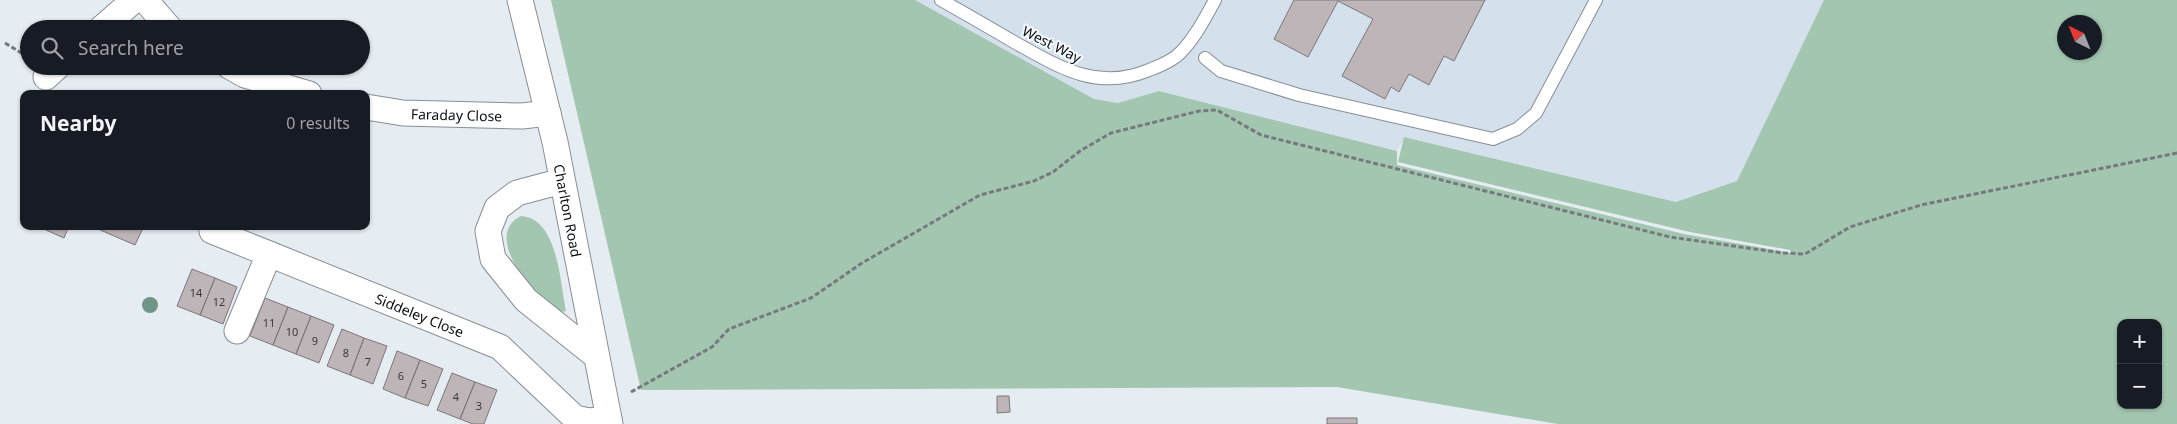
<!DOCTYPE html>
<meta charset="utf-8">
<style>
body{margin:0;font-family:"Noto Sans",sans-serif;background:#242831;color:#f1f3f6}
.controls{position:absolute;right:15px;bottom:15px;display:grid;overflow:hidden;border-radius:10px;box-shadow:0 1px 4px #0004}
.controls button{width:45px;height:45px;display:grid;place-items:center;padding:0;border:0;border-bottom:1px solid #363941;background:#171b24;color:#f1f3f6;font:25px sans-serif}
.compass{position:absolute;left:2057px;top:15px;width:45px;height:45px;border-radius:50%;background:#171b24;box-shadow:0 1px 4px #0004;rotate:317deg}
.list{margin:0;padding:0;list-style:none}
h2{display:flex;justify-content:space-between;align-items:center;height:65px;margin:0;padding:0 20px;font-size:21px}
h2 small{font-size:16px;font-weight:400;color:#9ea1a6}
.icon{flex:none;width:28px;height:28px;fill:none;stroke:currentColor;stroke-width:2;stroke-linecap:round;stroke-linejoin:round}
.map{position:relative;flex:none;width:2177px;height:424px;overflow:hidden}
.search{position:absolute;background:#171b24;box-shadow:0 1px 4px #0004;left:20px;top:20px;width:350px;height:55px;display:flex;align-items:center;gap:12px;box-sizing:border-box;padding:0 18px;border-radius:28px;color:#9ea1a6;font-size:19px}
.panel{position:absolute;background:#171b24;box-shadow:0 1px 4px #0004;left:20px;top:90px;width:350px;height:140px;border-radius:10px}
.map>svg:first-child{display:block}
.built{fill:#d4e1ed}
.green{fill:#a3c6b0;fill-rule:evenodd}
.building{fill:#beb5b8;stroke:#7e7679}
.lines{fill:none;stroke-linecap:round;stroke-linejoin:round}
.lane-casing{stroke:#888e94;stroke-width:14}
.street-casing{stroke:#888e94;stroke-width:27}
.path{stroke:#767a7e;stroke-width:3;stroke-dasharray:5 2.5;stroke-linecap:butt}
.lane{stroke:#fff;stroke-width:12}
.street{stroke:#fff;stroke-width:25}
.tree{fill:#6e9688}
.labels{text-anchor:middle;dominant-baseline:central;stroke-width:4;stroke-linejoin:round;paint-order:stroke}
.number-label{font-size:11px;fill:#39383b}
.street-label{font-size:14px;fill:#0d0f11;stroke:#f3f9fe}
</style>
<div class="map">
<svg width="2177" height="424" viewBox="0 0 2177 424">
<rect width="100%" height="100%" fill="#e5ecf2"/>
<path class="built" d="M915,0H1824L1737,182L1676,202L1405,137L1397,151L1159,91L1118,103L1094,99Z"/>
<path class="green" d="M551,0H915L1094,99L1118,103L1159,91L1397,151V165L1684,234L1791,253L1790,250L1690,232L1398,162L1404,137L1676,202L1737,181L1824,0H2177V424H1558L1337,387L641,390ZM2094,22V52H2064V22ZM2121,323H2158V405H2121Z
M521,216C558,218 560,283 566,311L561,312C537,301 480,236 521,216Z"/>
<path class="building" d="M1294,0H1485L1454,61L1444,56L1429,85L1409,74L1399,92L1391,87L1385,99L1342,76L1373,19L1338,1L1308,57L1274,39Z
M37,226H69L64,238Z
M91,226H144L135,245Z
M192,269L215,278L200,315L177,306Z
M215,278L237,287L223,324L200,315Z
M265,298L288,307L273,345L250,336Z
M288,307L311,316L296,354L273,345Z
M311,316L334,325L319,363L296,354Z
M342,329L364,338L350,375L327,366Z
M364,338L387,346L373,384L350,375Z
M397,351L420,360L405,398L383,389Z
M420,360L443,369L428,406L405,398Z
M452,373L475,382L460,419L437,410Z
M475,382L497,390L484,424H473L460,419Z
M997,396H1009L1010,412L997,413Z
M1327,418H1357V424H1327Z"/>
<g class="lines">
<defs>
<path id="lane" d="M941,0C966,14 990,28 1014,42C1059,67 1097,92 1149,70C1160,66 1174,60 1182,51C1196,36 1205,18 1215,0
M1205,58L1221,71L1299,95L1493,139L1517,129L1536,113L1596,0"/>
<g id="street">
<path d="M145,0L170,29"/>
<path id="s1" d="M520,0L555,142L610,424"/>
<path d="M101,29L134,0"/>
<path d="M229,66L245,75L309,94"/>
<path d="M46,77L58,66"/>
<path id="s2" d="M366,107L403,113L522,116L548,113"/>
<path d="M562,181L517,193L497,208L488,231L493,259L526,300L596,356"/>
<path id="s3" d="M212,231L500,347L575,418L589,421L609,419"/>
<path d="M237,331L269,254"/>
</g>
</defs>
<use href="#lane" class="lane-casing"/>
<use href="#street" class="street-casing"/>
<path class="path" d="M5,43L28,57
M631,392L712,347L729,329L811,298L862,263L980,195L1034,181L1053,172L1080,151L1111,133L1199,111L1217,110L1261,135L1670,237L1783,253L1805,254L1850,227L1921,205L2177,153"/>
<use href="#lane" class="lane"/>
<use href="#street" class="street"/>
</g>
<circle class="tree" cx="150" cy="305" r="8"/>
<g class="labels">
<g class="number-label">
<text x="196" y="292">14</text>
<text x="219" y="301">12</text>
<text x="269" y="322">11</text>
<text x="292" y="331">10</text>
<text x="315" y="340">9</text>
<text x="346" y="352">8</text>
<text x="368" y="361">7</text>
<text x="401" y="375">6</text>
<text x="424" y="383">5</text>
<text x="456" y="396">4</text>
<text x="479" y="405">3</text>
</g>
<g class="street-label">
<text transform="translate(1052 44) rotate(27)">West Way</text>
<text stroke="none"><textPath href="#s2" startOffset="91">Faraday Close</textPath></text>
<text stroke="none"><textPath href="#s1" startOffset="216">Charlton Road</textPath></text>
<text stroke="none"><textPath href="#s3" startOffset="224">Siddeley Close</textPath></text>
</g>
</g>
</svg>
<div class="controls">
<button>+</button>
<button>−</button>
</div>
<svg class="compass" viewBox="-18 -18 36 36"><path d="M0-13l5 13h-10z" fill="#e53935"/><path d="M0 13l5-13h-10z" fill="#9ea1a6"/></svg>
<div class="search"><svg class="icon" aria-label="search" viewBox="0 0 24 24"><circle cx="10" cy="10" r="6"/><path d="M15 15l6 6"/></svg>Search here</div>
<section class="panel">
<h2>Nearby<small>0 results</small></h2>
<ul class="list">
</ul>
</section>
</div>
